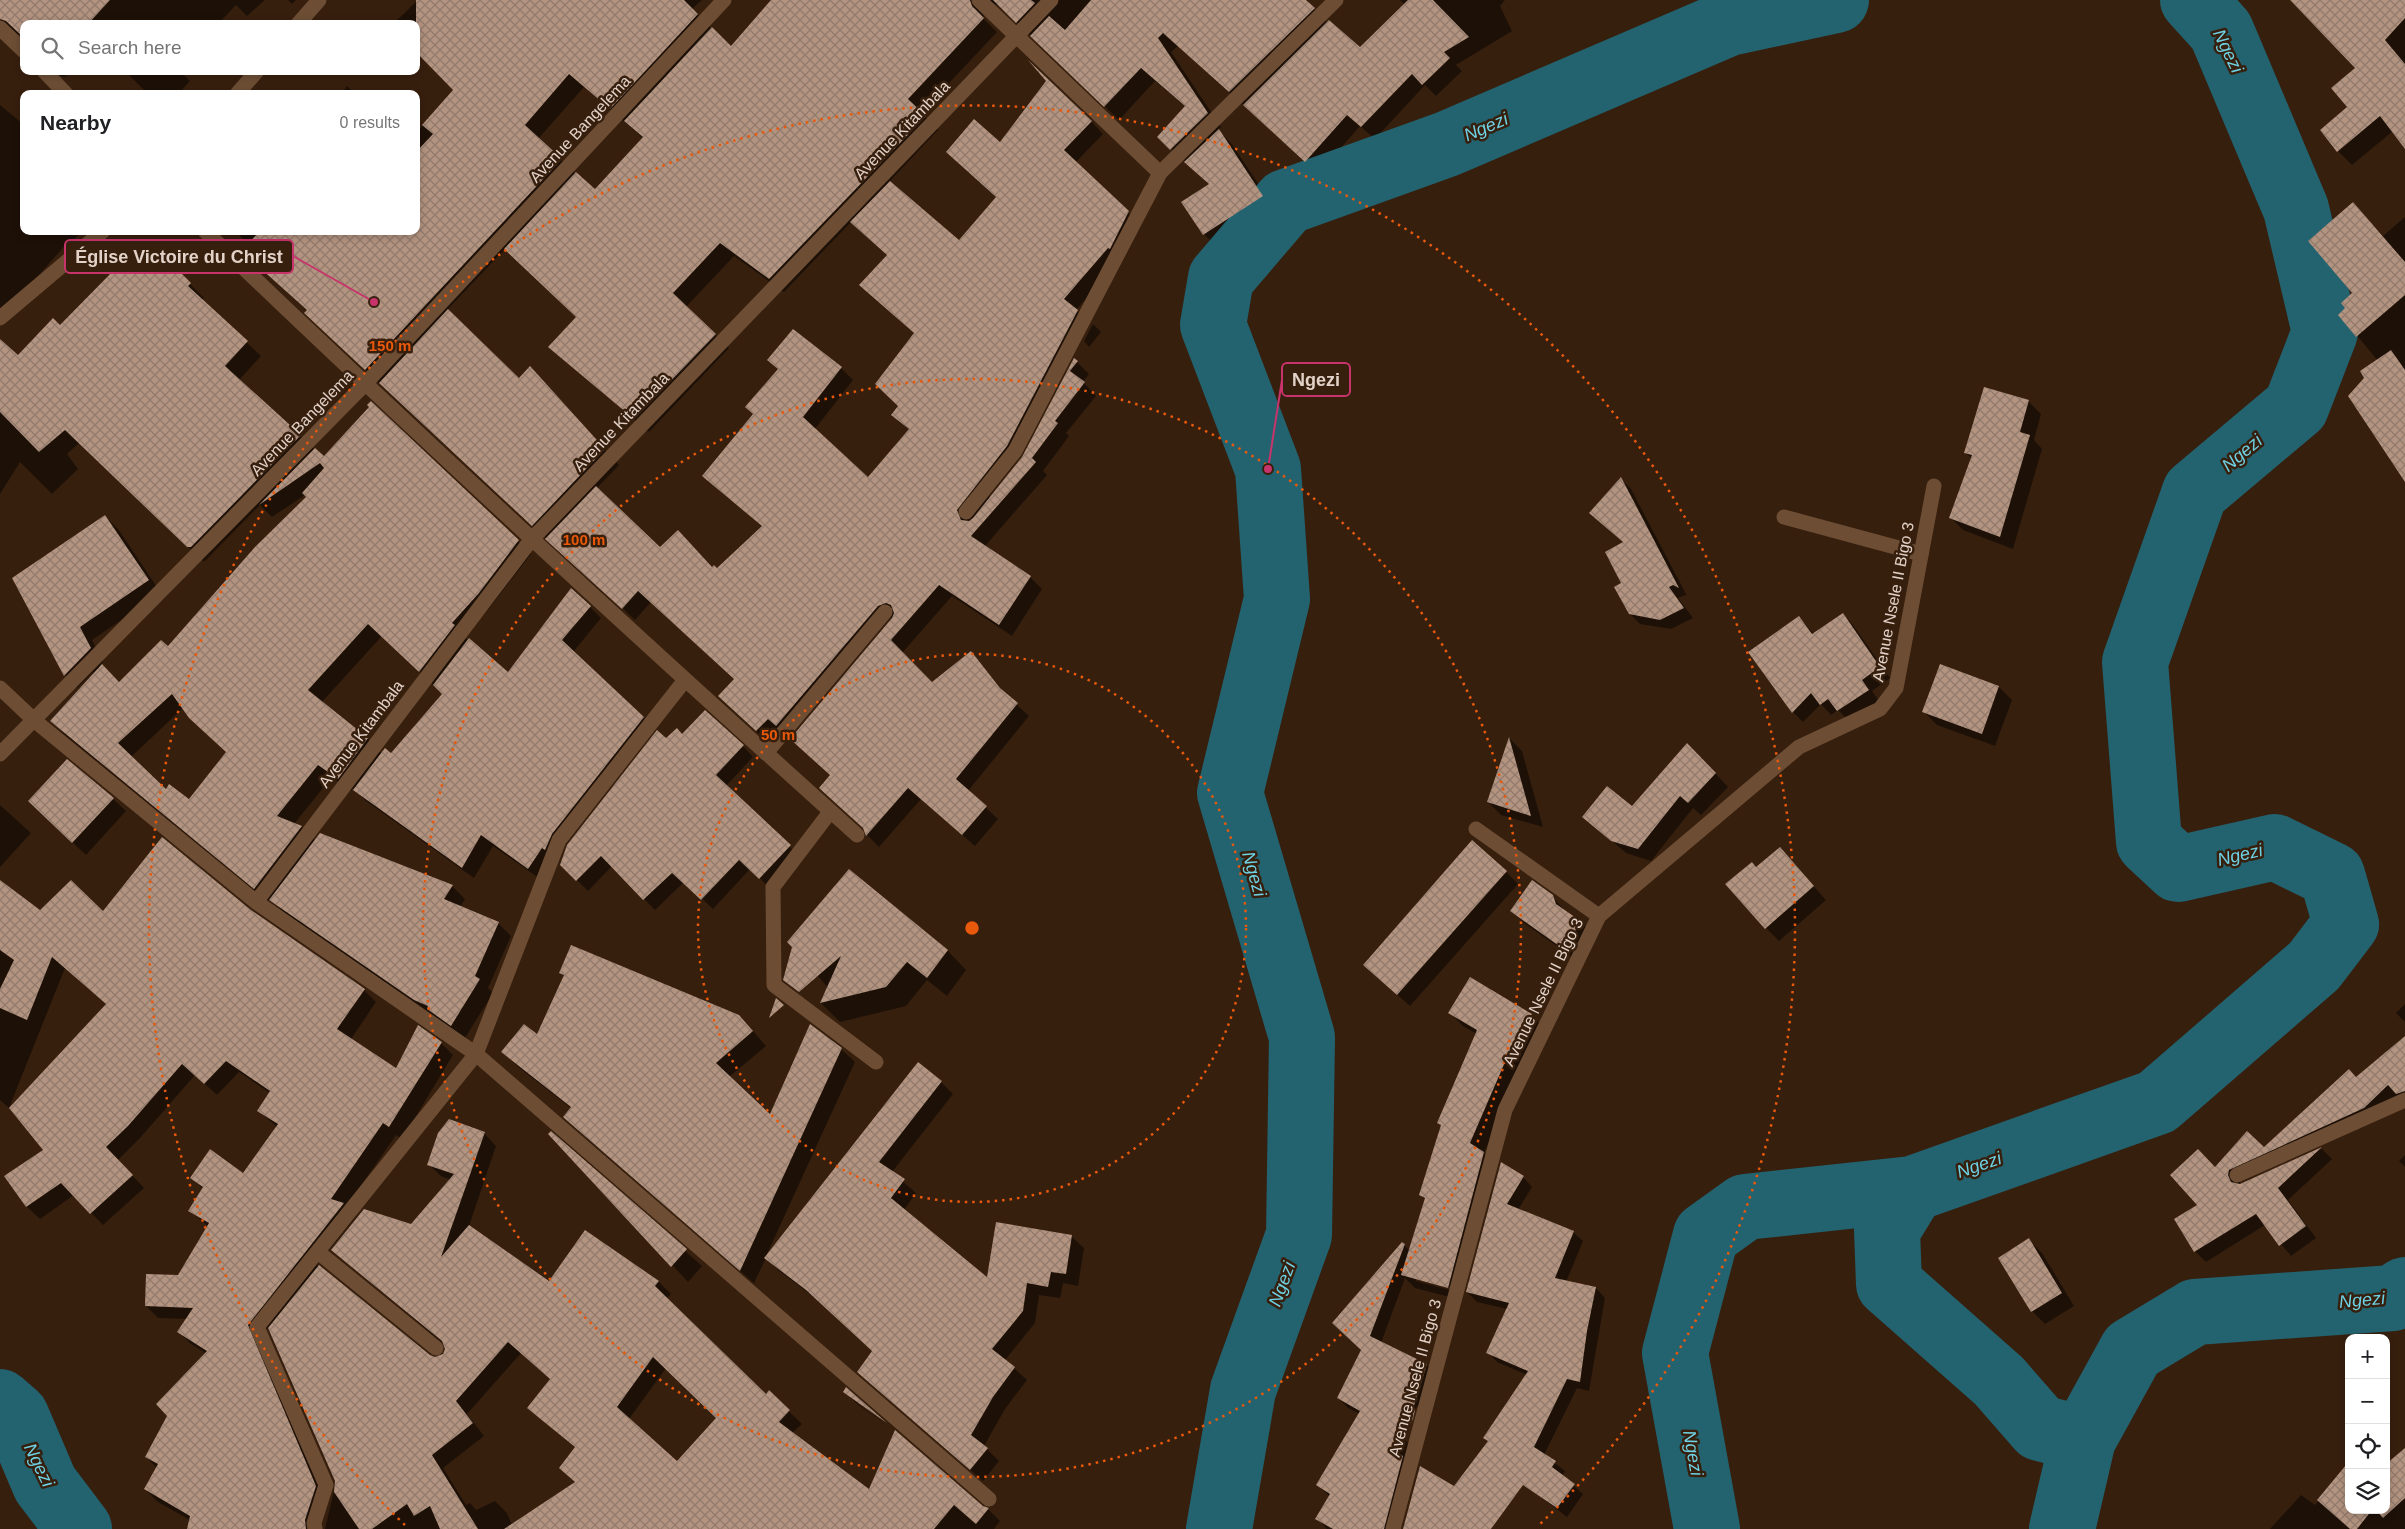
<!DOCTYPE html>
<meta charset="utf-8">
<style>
body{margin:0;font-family:Arial,sans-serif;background:#f2f2f2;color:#202124}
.controls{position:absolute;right:15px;bottom:15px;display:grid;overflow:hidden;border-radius:10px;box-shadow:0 2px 8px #0003}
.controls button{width:45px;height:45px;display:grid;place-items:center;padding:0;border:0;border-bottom:1px solid #e0e0e0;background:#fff;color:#202124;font:25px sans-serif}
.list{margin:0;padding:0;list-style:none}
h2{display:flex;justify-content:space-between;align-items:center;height:65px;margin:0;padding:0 20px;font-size:21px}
h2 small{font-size:16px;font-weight:400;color:#757577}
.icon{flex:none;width:28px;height:28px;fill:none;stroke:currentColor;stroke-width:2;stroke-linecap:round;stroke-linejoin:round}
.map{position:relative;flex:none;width:2405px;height:1529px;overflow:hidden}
.search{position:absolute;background:#fff;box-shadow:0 2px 8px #0003;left:20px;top:20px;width:400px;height:55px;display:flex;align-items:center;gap:12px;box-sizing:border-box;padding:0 18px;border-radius:10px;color:#757577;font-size:19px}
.panel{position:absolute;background:#fff;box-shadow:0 2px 8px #0003;left:20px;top:90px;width:400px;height:145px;border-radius:10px}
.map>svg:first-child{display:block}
.shadow{fill:#0007;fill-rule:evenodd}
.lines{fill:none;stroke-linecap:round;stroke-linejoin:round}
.river{stroke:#23636f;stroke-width:66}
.building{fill:url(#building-cross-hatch);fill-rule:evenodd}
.lane{stroke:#6d4e35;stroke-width:15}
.street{stroke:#6d4e35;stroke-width:15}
.ring{fill:none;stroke:#e8590c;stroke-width:2.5;stroke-dasharray:2.5 5}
.labels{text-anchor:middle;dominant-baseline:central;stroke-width:5;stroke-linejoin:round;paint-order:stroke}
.street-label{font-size:16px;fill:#e3d2c8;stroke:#371f0e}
.water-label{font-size:18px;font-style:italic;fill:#6ed1e4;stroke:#371f0e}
.centre{fill:#e8590c;stroke:#371f0e;stroke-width:2.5}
.ring-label{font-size:15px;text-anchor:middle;font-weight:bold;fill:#e8590c;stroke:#371f0e;stroke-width:5;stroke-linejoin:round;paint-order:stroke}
.leader{fill:none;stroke:#c7346b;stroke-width:2}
.callout-dot{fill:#c7346b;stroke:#371f0e;stroke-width:2}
.callout{fill:#371f0e;stroke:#c7346b;stroke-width:2}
.callout-label{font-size:18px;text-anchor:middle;font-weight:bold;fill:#e3d2c8}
</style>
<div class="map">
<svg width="2405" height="1529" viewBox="0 0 2405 1529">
<defs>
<pattern id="building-cross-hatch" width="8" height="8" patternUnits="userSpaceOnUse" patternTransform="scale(1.25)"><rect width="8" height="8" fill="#b39480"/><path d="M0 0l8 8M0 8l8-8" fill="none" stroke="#927a6c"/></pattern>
</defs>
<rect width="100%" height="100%" fill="#371f0e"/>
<path class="shadow" d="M2,0H265L247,16L236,5L218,24H24L22,35L0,32Z
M288,0H296L292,4Z
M418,0H702L692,9L731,48L773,0H1308L1306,2L1328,23L1361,49L1405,5L1400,0H1505L1500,6L1512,31L1456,65L1462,71L1436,96L1425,85L1375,139L1360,126L1319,173L1178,46L1171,52L1221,127L1218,130L1231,143L1275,209L1217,247L1204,234L1210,185L1159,137L1186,107L1155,81L1119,120L1000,6L995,4L986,7L983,18L997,32L921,113L938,130L889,182L959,242L997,198L959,164L1000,144L1091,121L1103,134L1075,163L1141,225L1121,259L1076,310L1089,323L1019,458L989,496L991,498L1023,457L1075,360L1089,374L1083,382L1096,396L1066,433L1069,436L1043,471L1047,475L985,546L1030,577L1042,589L1012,636L952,596L902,653L932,684L971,653L1007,696L1029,716L968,791L998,819L975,846L921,799L879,847L867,835L831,775L895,616L890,618L789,737L781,730L769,743L731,708L735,679L651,602L635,620L395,398L320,326L308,311L243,251L249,245L238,234L240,231H416V133L455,90L416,24H393ZM584,87L643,138L595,191L538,139ZM851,222L888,256L873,297L915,334L900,406L893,415L910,430L868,479L815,429L853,380L841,368L769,360L779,370L746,407L754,415L704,475L763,527L717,569L660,549L597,488L619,465L545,383L519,380L447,310L506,248L577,317L550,347L649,432L729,348L686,307L734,256L784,292Z
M2292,0H2405V147L2393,131L2352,165L2338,151L2357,68Z
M43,71H70L65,77Z
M180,71L190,81L178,94H148L126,72Z
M347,86L355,94H341Z
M0,105L24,125V231H82L70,244L68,242L2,317L0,316Z
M2353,204L2383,236L2405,217V479L2366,378L2378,361L2340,315L2347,309L2354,293Z
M147,241L204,298L202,300L261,356L239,380L315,450L324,458L371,407V403L531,554L491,606L464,637L468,640L508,674L590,607L601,618L574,651L655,729L563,846L540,879L493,846L474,878L366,801L353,788L351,791L332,777L294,824L301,827L316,841L452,886L465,899L460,907L498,923L511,936L488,988L493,993L465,1038L284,913L270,898L268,901L64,734L52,721L95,673L93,672L77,688L65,675L14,578L105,516L118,529L161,593L92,640L103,662L101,664L120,683L168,648L307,497L305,495L272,517L260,505L205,561H203L79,443L67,454L78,469L52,494L20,462L0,494V364L18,357L60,327ZM382,636L444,695L391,754H382L368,739L321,703ZM183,708L227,752L189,801L166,791L131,757Z
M1093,324L1101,332L1089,347L1084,341Z
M2028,401L2041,414L2034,440L2042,449L2013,549L1963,530L1950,517L1972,459L1965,452Z
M1621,479L1631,489L1687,596L1685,595L1678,598L1693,618L1671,629L1640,624L1630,614L1622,584L1624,543L1591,513Z
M1843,614L1853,625L1890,678L1872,691L1879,701L1849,721L1838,710L1831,715L1821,704L1803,722L1793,712L1799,617L1814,634Z
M1999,687L2012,700L1995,746L1937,725L1924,712Z
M682,736L743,746L753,757L726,786L800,857L771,889L750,869L713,909L684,882L655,910L612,866L588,891L561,864L666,740Z
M1510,739L1522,751L1543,827L1501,815L1488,802Z
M1700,757L1728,787L1701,815L1693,808L1651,861L1626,853L1584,817L1632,808Z
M113,799L126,811L86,855L42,814Z
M0,805L31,833L0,867Z
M1780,849L1826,900L1779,941L1766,928L1757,868Z
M1506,872L1518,884L1410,1006L1377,977Z
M0,882L40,912L250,911L364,990L376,1002L351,1039L397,1069L441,1043L453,1055L402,1139L396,1135L346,1207L356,1216L317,1265L429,1356L435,1359L444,1355L447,1349L444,1344L332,1250L411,1226L451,1180L441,1176L428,1164L484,1133L496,1146L469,1226L549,1283L585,1232L659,1282L671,1294L666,1299L766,1395L769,1392L802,1424L792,1433L870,1491L982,1507L988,1509L1000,1521L994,1529H325L336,1482L268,1327L259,1338L328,1499L318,1529H192L190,1520L158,1502L145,1489L157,1468L146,1457L207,1354L191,1344L179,1332L187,1319L158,1318L146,1306L179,1277L208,1226L190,1211L203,1189L192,1177L243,1175L277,1127L259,1111L270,1093L239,1072L217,1095L195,1075L140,1138L118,1160L144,1188L103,1225L74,1195L40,1219L27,1207L6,1177L44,1150L107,1005L65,968L9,1108L0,1100ZM521,1353L551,1379L529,1408L576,1448L560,1468L576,1483L512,1525L507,1513L495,1501L476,1510L470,1503L466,1505L443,1468L484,1436L467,1414ZM666,1368L718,1418L677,1462L629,1419Z
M1552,896L1566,912L1582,923L1594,935L1575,959L1524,923L1512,911Z
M789,942L947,950L966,970L947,996L927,980L906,1006L840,1022L821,1003L828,988Z
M561,972L753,1031L766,1046L729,1077L771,1116L841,1049L855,1062L767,1254L941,1082L953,1094L892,1172L916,1193L904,1210L988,1280L1071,1236L1084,1248L1078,1286L1063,1283L1060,1298L1039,1295L1035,1323L1005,1360L1027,1380L1005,1409L984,1446L999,1461L983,1481L858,1372L873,1351L820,1302L778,1270L766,1258L754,1283L578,1130L565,1117L572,1109L517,1066L503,1052L538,1036L564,976Z
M2405,1004V1022L2396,1013Z
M1450,1013L1531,1015L1544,1028L1524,1059L1484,1153L1496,1166L1461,1300L1415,1288L1405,1278L1381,1343L1427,1365L1437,1375L1420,1403L1396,1431L1412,1447L1397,1529H1327L1317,1518L1330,1497L1318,1485L1360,1414L1348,1408L1338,1398L1363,1350L1404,1245L1410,1251L1426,1200L1420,1195L1477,1034L1463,1026ZM1416,1278L1454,1288V1291L1416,1281Z
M2405,1037V1106L2240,1180V1185L2322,1149L2332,1159L2288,1200L2316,1238L2291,1256L2265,1225L2206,1262L2195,1251L2199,1205L2215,1168L2264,1149L2356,1079Z
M551,1133L702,1266L688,1282L550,1134Z
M2405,1155V1167L2399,1161Z
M1502,1164L1523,1177L1532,1187L1518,1210L1573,1232L1583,1241L1566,1282L1596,1288L1605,1298L1589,1391L1577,1388L1544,1455L1565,1471L1562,1476L1583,1494L1567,1517L1492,1459L1527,1375L1497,1362L1488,1352L1507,1309L1477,1302L1467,1292Z
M2029,1240L2042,1253L2074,1306L2045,1324L2032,1311L2000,1258Z
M845,1391L857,1400V1403L889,1427L857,1404Z
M2405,1449V1529H2270L2301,1495L2315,1505L2347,1467L2349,1510H2386Z"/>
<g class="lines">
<path class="river" d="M1912,1189L1887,1230L1889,1284L1999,1381L2040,1428L2083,1439
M0,1402L16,1416L45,1484L79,1529
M1219,1529L1243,1390L1299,1235L1302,1037L1230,793L1277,599L1268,469L1213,325L1221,278L1286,202L1447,144L1729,23L1836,0
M1707,1529L1675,1353L1706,1235L1745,1207L1912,1189L2157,1102L2314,966L2346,924L2332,875L2275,847L2178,869L2149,842L2135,662L2195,492L2296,407L2325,332L2296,209L2221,31L2193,0
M2062,1529L2083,1439L2132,1350L2195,1312L2393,1298L2405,1290"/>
</g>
<path class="building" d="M0,0H110L88,24H24V38L6,21L0,19Z
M416,0H684L698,14L610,109L569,74L525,125L562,159L365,370L304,313L307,310L241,251L260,231H416V152L433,134L422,125L453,90L416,52Z
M771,0H970L972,6L984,18L908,99L926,116L769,279L720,243L673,293L716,334L634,419L548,347L576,317L504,249L576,172L595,189L643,137L624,121L712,27L731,46Z
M993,0H1031L1035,3L1016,23Z
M1091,0H1306L1315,8L1229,92L1163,33L1158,38L1208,113L1170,150L1157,137L1185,106L1141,68L1104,107L1030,36L1049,16L1065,30Z
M1408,0H1433L1469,37L1444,52L1450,58L1422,85L1412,74L1361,127L1347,115L1305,162L1243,105L1329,20L1360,47Z
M2290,0H2405V18L2385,40L2405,64V149L2380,116L2337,152L2320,130L2347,107L2331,88L2355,68Z
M1028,60L1092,121L1064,150L1129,211L1110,249L1108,248L1064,299L1078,310L1007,446L957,510L961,520L969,521L973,518L1022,457L1074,358L1078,361L1070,371L1085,382L1055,421L1058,423L1032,458L1036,462L971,536L1031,576L999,625L939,585L891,640L932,682L971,651L1000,688L1018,703L956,779L987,806L962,835L908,788L866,836L863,828L819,788L830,775L790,739L892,618L894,613L891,605L886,603L878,606L776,726L768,719L756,731L718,696L734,679L638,591L622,609L545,539L596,486L660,547L678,530L712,567L714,565L717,568L762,526L702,476L753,414L745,407L778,369L767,360L793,329L842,367L803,417L868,477L909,429L891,415L898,406L875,384L914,333L859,285L887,255L850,222L890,181L959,240L996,197L946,152L974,119L1000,142L1046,81Z
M1219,129L1263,196L1203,235L1181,202L1209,184L1184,162Z
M2353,202L2405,262V295L2356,337L2338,315L2345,308L2341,303L2352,293L2308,241Z
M139,239L143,243L147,239L191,283L188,286L248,341L225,366L301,435L191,547H187L65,430L39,452L0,412V339L18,355L53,318L60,325L116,268L113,266Z
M448,309L519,378L530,366L605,449L532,526L379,383Z
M2391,350L2405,370V482L2348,396L2364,378L2360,371Z
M1984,387L2029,400L2020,432L2030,435L2000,537L1949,518L1972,455L1964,453Z
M371,401L519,540L479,593L452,623L455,625L419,672L368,624L308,690L368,738L338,779L318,765L277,816L302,826L254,889L50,721L102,664L119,682L161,640L168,646L255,547L306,497L302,493L324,468L320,463L259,505L315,448L324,456L369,407L367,405ZM172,694L189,718L226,752L189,799L169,784L166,789L118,743Z
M1621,477L1679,588L1673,585L1669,587L1684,608L1660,620L1629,614L1614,587L1621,583L1605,552L1623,542L1589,513Z
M105,515L149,580L80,627L91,648L64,676L12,578Z
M571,588L591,606L562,640L644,717L552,834L545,850L542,848L528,869L481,835L462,868L353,790L385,748L391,753L442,694L433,685L469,638L508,672Z
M1843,613L1880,667L1862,680L1869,690L1837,711L1828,699L1820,705L1811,693L1792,713L1748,652L1799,616L1812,634Z
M1940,664L1999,686L1982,734L1922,712Z
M705,710L744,745L716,775L791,845L759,879L739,860L701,900L672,873L643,900L601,856L576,881L560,865L567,845L657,730L666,738L677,728L682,734Z
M1509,737L1531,816L1487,802Z
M1687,743L1716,773L1688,803L1680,796L1638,849L1611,841L1582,817L1607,786L1632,806Z
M67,759L114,798L72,843L28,801Z
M320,833L453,885L444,899L499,922L475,976L480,979L451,1026L427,1009L428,1006L414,1000L269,900Z
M162,837L251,910L365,989L337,1029L396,1068L418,1025L442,1042L389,1127L383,1123L331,1199L344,1203L248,1325L316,1486L305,1520L306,1529H187L190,1516L144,1489L158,1464L145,1457L167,1416L156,1404L207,1351L177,1332L193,1308L145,1306L146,1274L178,1275L209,1223L188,1211L203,1187L190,1178L210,1149L243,1173L278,1124L257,1111L270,1091L226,1061L204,1084L182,1064L128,1126L106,1147L133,1175L90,1214L61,1183L26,1207L4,1176L43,1150L9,1108L106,1004L52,957L27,1020L0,1008V989L14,960L0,950V880L40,910L71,880L103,911Z
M1472,840L1507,871L1397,995L1363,965Z
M1780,847L1814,886L1765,929L1725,884L1752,862L1756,867Z
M849,869L948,950L927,978L907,962L886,987L820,1003L841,956L799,992L783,980L792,947L787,942Z
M1532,880L1553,895L1556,904L1582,922L1562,948L1510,911Z
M571,945L739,1015L753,1031L716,1063L770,1114L810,1024L842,1048L740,1271L563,1117L571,1107L501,1052L524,1024L537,1034L564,975L559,973Z
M1470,977L1532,1014L1512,1046L1470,1143L1484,1152L1448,1288L1401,1275L1425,1198L1419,1195L1441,1125L1437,1123L1477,1030L1448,1013Z
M776,998L784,1005L769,1018Z
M2405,1036V1091L2396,1094L2388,1085L2364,1108L2229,1170L2228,1175L2231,1182L2240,1184L2322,1147L2278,1188L2306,1226L2279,1246L2256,1214L2194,1252L2174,1219L2197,1205L2170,1175L2198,1149L2215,1167L2247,1131L2264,1147L2349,1069L2356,1077Z
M918,1062L942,1081L879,1162L905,1179L891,1198L987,1277L996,1222L1072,1235L1066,1274L1051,1272L1048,1287L1027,1283L1023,1311L992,1349L1015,1367L993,1397L971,1435L988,1448L970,1470L857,1372L872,1351L806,1290L764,1258Z
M449,1119L485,1132L441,1257L469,1225L549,1281L585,1230L659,1281L655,1286L766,1394L769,1390L790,1410L779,1422L869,1489L895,1430L983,1506L989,1508L976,1524L954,1505L934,1529H504L575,1482L559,1468L575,1447L527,1408L550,1379L508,1342L456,1401L473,1423L432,1455L478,1529H440L430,1506L414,1516L407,1504L372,1529H359L334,1492L335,1481L268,1328L319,1265L430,1355L435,1357L443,1354L445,1349L442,1341L331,1250L364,1209L411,1224L454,1174L427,1165L438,1133ZM653,1357L716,1418L677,1461L617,1407Z
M551,1131L687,1249L671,1267L548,1134Z
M1501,1162L1524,1176L1507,1204L1574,1231L1555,1278L1596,1287L1587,1331L1580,1382L1567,1379L1534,1447L1556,1461L1552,1467L1575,1484L1557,1508L1523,1485L1491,1529H1403L1420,1466L1454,1486L1488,1441L1483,1438L1528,1371L1486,1353L1509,1303L1466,1292Z
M2029,1238L2062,1293L2031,1312L1998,1258Z
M1402,1242L1405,1244L1370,1336L1427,1364L1413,1409L1415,1410L1413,1419L1394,1451L1403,1456L1384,1529H1333L1315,1519L1330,1494L1316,1485L1360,1411L1337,1398L1361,1350L1332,1323Z
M846,1387L887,1423L843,1392Z
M2405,1448V1498L2383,1518L2376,1510H2386V1464Z
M2346,1465L2349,1467V1510H2372L2357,1529H2350L2317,1500Z"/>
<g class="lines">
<path class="lane" d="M1784,517L1921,554
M766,753L885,612
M830,812L773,887L774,985L876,1062
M318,1252L436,1348
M315,1529L314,1523L326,1485L257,1327L476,1054L559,840L685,680"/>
<path class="street" d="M979,0L1160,173
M298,24L319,0
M0,28L24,51
M44,71L66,94
M237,94L257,71
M205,231C419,437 637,637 857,835
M0,318L103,231
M966,512L1015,451L1160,173L1336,0
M0,688L35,721L256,902L476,1054L989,1499
M0,754L364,385L724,0
M1476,829L1599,916
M256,902L531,540L1051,0
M2237,1175L2405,1100
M1393,1529L1505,1110L1599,916L1799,747L1880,709L1896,688L1934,486"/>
</g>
<g class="ring">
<circle cx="972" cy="928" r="274"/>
<circle cx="972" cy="928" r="549"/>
<path d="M405 1525A823 823 0 1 1 1539 1525"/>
</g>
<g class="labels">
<g class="street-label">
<text transform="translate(580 129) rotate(-47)">Avenue Bangelema</text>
<text transform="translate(902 130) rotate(-46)">Avenue Kitambala</text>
<text transform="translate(621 422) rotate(-46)">Avenue Kitambala</text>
<text transform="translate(302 423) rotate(-46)">Avenue Bangelema</text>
<text transform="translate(1893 602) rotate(-79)">Avenue Nsele II Bigo 3</text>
<text transform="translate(361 734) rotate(-53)">Avenue Kitambala</text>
<text transform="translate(1543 992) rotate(-64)">Avenue Nsele II Bigo 3</text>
<text transform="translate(1415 1378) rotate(-75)">Avenue Nsele II Bigo 3</text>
</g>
<g class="water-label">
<text transform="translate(2228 51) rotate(64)">Ngezi</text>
<text transform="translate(1486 127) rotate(-23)">Ngezi</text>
<text transform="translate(2242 453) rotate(-40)">Ngezi</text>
<text transform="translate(2240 855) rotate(-13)">Ngezi</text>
<text transform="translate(1254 874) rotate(74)">Ngezi</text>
<text transform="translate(1979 1165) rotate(-19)">Ngezi</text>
<text transform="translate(1282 1284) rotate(-70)">Ngezi</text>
<text transform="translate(2362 1300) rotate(-5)">Ngezi</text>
<text transform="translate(1693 1453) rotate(80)">Ngezi</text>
<text transform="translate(39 1465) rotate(64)">Ngezi</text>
</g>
</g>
<circle cx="972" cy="928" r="8" class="centre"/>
<g class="ring-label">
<text x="390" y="351">150 m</text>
<text x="584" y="545">100 m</text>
<text x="778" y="740">50 m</text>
</g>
<path class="leader" d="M374 302L293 256M1268 469L1282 380"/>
<g class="callout-dot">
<circle cx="374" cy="302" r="5"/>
<circle cx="1268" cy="469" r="5"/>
</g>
<g class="callout">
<rect x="65" y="240" width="228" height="33" rx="5"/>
<rect x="1282" y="363" width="68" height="33" rx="5"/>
</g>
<g class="callout-label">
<text x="179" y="263">Église Victoire du Christ</text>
<text x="1316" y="386">Ngezi</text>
</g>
</svg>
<div class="controls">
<button>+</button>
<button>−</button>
<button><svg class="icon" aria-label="locate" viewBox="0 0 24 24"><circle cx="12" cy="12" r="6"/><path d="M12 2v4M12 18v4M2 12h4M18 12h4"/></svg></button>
<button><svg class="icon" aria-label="layers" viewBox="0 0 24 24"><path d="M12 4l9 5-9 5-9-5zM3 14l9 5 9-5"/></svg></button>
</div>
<div class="search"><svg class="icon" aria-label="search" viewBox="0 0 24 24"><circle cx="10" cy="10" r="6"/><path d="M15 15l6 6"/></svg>Search here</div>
<section class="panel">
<h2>Nearby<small>0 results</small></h2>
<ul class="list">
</ul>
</section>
</div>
